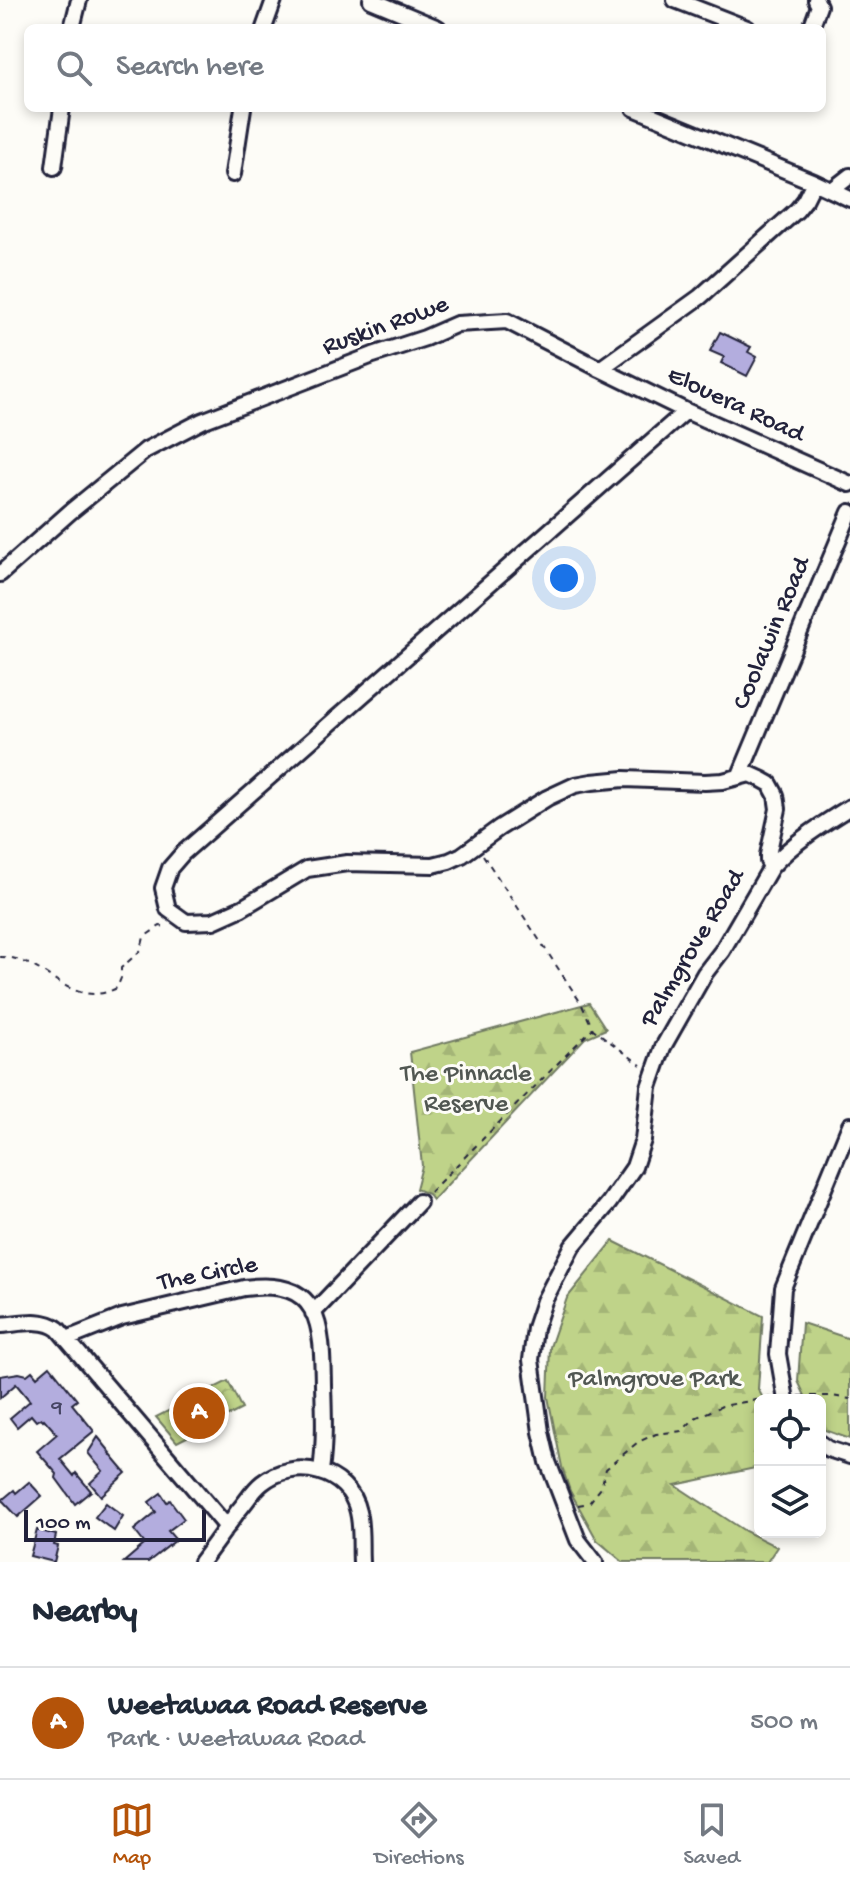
<!DOCTYPE html>
<meta charset="utf-8">
<style>
body{margin:0;font-family:"Gochi Hand",sans-serif;background:#f6f6f7;color:#1f2937}
.controls{position:absolute;right:24px;bottom:24px;display:grid;overflow:hidden;border-radius:12px;box-shadow:0 4px 12px #0003}
.controls button{width:72px;height:72px;display:grid;place-items:center;padding:0;border:0;border-bottom:2px solid #e0e1e3;background:#fff;color:#1f2937;font:40px sans-serif}
.scale{position:absolute;left:24px;bottom:20px;width:182px;box-sizing:border-box;padding-left:8px;border:4px solid #22223b;border-top:0;font-size:22px;line-height:28px;white-space:nowrap;color:#22223b;-webkit-text-stroke:6px #fdfcf7;paint-order:stroke}
.you{position:absolute;left:564px;top:578px;width:28px;height:28px;margin:-20px;border:6px solid #fff;border-radius:50%;background:#1a73e8;box-shadow:0 0 0 12px #1a73e833}
.badge{display:grid;place-items:center;width:52px;height:52px;border-radius:50%;background:#b45309;color:#fff;font-size:26px;font-weight:700}
.pin{position:absolute;translate:-50% -50%;border:4px solid #fff;box-shadow:0 2px 8px #0006}
.list{margin:0;padding:0;list-style:none}
h2{display:flex;justify-content:space-between;align-items:center;height:104px;margin:0;padding:0 32px;font-size:34px}
h2 small{font-size:26px;font-weight:400;color:#747a83}
.list li{display:grid;grid-template-columns:52px 1fr auto;gap:24px;align-items:center;box-sizing:border-box;height:112px;padding:0 32px;border-top:2px solid #e0e1e3}
.list b{display:block;font-size:30px;white-space:nowrap}
.list p{margin:0;font-size:26px;white-space:nowrap;color:#747a83}
.list em{font-size:26px;font-style:normal;color:#747a83}
.icon{flex:none;width:44px;height:44px;fill:none;stroke:currentColor;stroke-width:2;stroke-linecap:round;stroke-linejoin:round}
.map{position:relative;flex:none;width:850px;height:1562px;overflow:hidden}
.search{position:absolute;background:#fff;box-shadow:0 4px 12px #0003;left:24px;right:24px;top:24px;height:88px;display:flex;align-items:center;gap:20px;box-sizing:border-box;padding:0 28px;border-radius:12px;color:#747a83;font-size:30px}
.sheet{height:216px;background:#fff}
nav{display:flex;justify-content:space-around;align-items:center;box-sizing:border-box;height:112px;border-top:2px solid #e0e1e3;background:#fff;font-size:22px;color:#747a83}
nav a{display:grid;justify-items:center;gap:4px}
nav .on{color:#b45309}
.map>svg:first-child{display:block}
.forest{fill:url(#forest-firs);stroke:#707a62;stroke-width:2}
.park{fill:url(#park-crowns);stroke:#707a62;stroke-width:2}
.building{fill:#b3adde;stroke:#22223b;stroke-width:2}
.lines{fill:none;stroke-linecap:round;stroke-linejoin:round}
.minor-casing{stroke:#22223b;stroke-width:20}
.path{stroke:#22223b;stroke-width:2;stroke-dasharray:6 6;stroke-linecap:butt}
.minor{stroke:#fdfcf7;stroke-width:14}
.labels{text-anchor:middle;dominant-baseline:central;stroke-width:6;stroke-linejoin:round;paint-order:stroke}
.number-label{font-size:22px;fill:#464564}
.street-label{font-size:26px;fill:#22223b;stroke:#fdfcf7}
.park-label{font-size:26px;fill:#515752;stroke:#fdfcf7}
</style>
<div class="map">
<svg width="850" height="1562" viewBox="0 0 850 1562">
<defs>
<pattern id="forest-firs" width="22" height="20" patternUnits="userSpaceOnUse" patternTransform="scale(2)"><rect width="22" height="20" fill="#bfd389"/><path d="M5 1l3.5 6h-7zM16 11l3.5 6h-7z" fill="#a4b577"/></pattern>
<pattern id="park-crowns" width="20" height="18" patternUnits="userSpaceOnUse" patternTransform="scale(2)"><rect width="20" height="18" fill="#bfd389"/><path d="M2 6a3 3 0 1 1 6 0M12 15a3 3 0 1 1 6 0" fill="none" stroke="#a4b577"/></pattern>
</defs>
<rect width="100%" height="100%" fill="#fdfcf7"/>
<filter id="ink" filterUnits="userSpaceOnUse"><feTurbulence type="fractalNoise" baseFrequency=".0125" numOctaves="2"/><feDisplacementMap in="SourceGraphic" scale="16" xChannelSelector="R" yChannelSelector="G"/><feConvolveMatrix kernelMatrix="1 2 1 2 8 2 1 2 1" color-interpolation-filters="sRGB"/></filter>
<g filter="url(#ink)">
<path class="forest" d="M589,1003L606,1029L585,1038L433,1200L428,1194L416,1189L422,1166L410,1052Z
M613,1241L763,1316L758,1389L764,1400H760V1467L675,1485L745,1531L777,1547L767,1562H623L597,1540L570,1491L562,1467L548,1397L550,1347L567,1298Z
M802,1323L850,1339V1439L822,1429L820,1425V1400H807L798,1381Z"/>
<path class="park" d="M228,1381L242,1409L177,1442L156,1417Z"/>
<path class="building" d="M720,332L751,347L748,352L757,357L747,376L721,363L724,357L710,351Z
M50,1366L77,1400L72,1404L94,1431L60,1459L74,1476L76,1473L91,1491L75,1504L56,1478L57,1474L37,1451L57,1434L44,1419L43,1420L41,1418L36,1421L31,1415L17,1427L10,1418L30,1401L16,1384L0,1398V1376L19,1373L27,1375L32,1371L37,1377Z
M98,1437L111,1453L110,1454L126,1473L101,1496L90,1483L103,1471L88,1453Z
M29,1482L42,1496L18,1517L2,1500L14,1490L16,1493Z
M161,1493L167,1502L170,1500L184,1519L168,1531L176,1540L148,1562H124L145,1544L134,1530L156,1512L149,1502Z
M106,1503L123,1516L114,1531L95,1517Z
M37,1530L56,1535L54,1545L58,1546L54,1562L30,1556Z"/>
<g class="lines">
<defs>
<path id="minor" d="M371,0L438,28
M675,0L747,28
M72,28L79,0
M264,28L274,0
M811,28L819,6L816,0
M634,108L814,182L850,199
M54,167L62,108
M233,174L243,108
M832,190L850,176
M600,369L686,411L850,484
M0,574L70,512L146,450L202,421L373,355L425,338L457,324L507,321L600,369L700,297L797,210L805,200L814,182
M740,775L850,512
M771,867C794,842 821,825 850,807
M313,1313L419,1202
M0,1325C18,1324 43,1317 58,1329L227,1527
M67,1339L122,1317L244,1288C321,1277 322,1324 323,1385C324,1414 325,1442 321,1471
M786,1400L778,1354L783,1288L850,1125
M820,1443L828,1449L850,1456
M201,1562C214,1545 226,1528 238,1511C246,1502 253,1490 262,1483C294,1457 349,1469 358,1512C362,1528 360,1546 361,1562
M595,1562L578,1540L548,1462L541,1432L531,1360L535,1328L544,1301L572,1247L609,1203L634,1167L643,1140L649,1087L663,1047L705,973L722,951L771,867L768,861V855L778,809L776,795L770,784L761,779L750,774L723,781L705,782L624,779L592,782L575,785L547,798L499,828L462,855L449,861L433,865L347,863L307,869L242,908L213,921L186,922L168,909L163,888L170,868L183,853L686,411"/>
</defs>
<use href="#minor" class="minor-casing"/>
<path class="path" d="M483,855L581,1003L593,1029L641,1065
M0,957C45,956 69,1012 117,988L121,978V968L141,950L144,937L160,926L167,927
M430,1192L592,1029
M799,1396H832L850,1399
M578,1505L589,1503L601,1488L606,1469L638,1442L656,1434L682,1431L695,1418L722,1406L773,1397"/>
<use href="#minor" class="minor"/>
</g>
</g>
<g class="labels">
<g class="number-label">
<text x="57" y="1409">9</text>
</g>
<g class="street-label">
<text transform="translate(386 327) rotate(-20)">Ruskin Rowe</text>
<text transform="translate(735 406) rotate(25)">Elouera Road</text>
<text transform="translate(773 634) rotate(-67)">Coolawin Road</text>
<text transform="translate(694 949) rotate(-59)">Palmgrove Road</text>
<text transform="translate(208 1275) rotate(-11)">The Circle</text>
</g>
<g class="park-label">
<text x="466" y="1075">The Pinnacle<tspan x="466" dy="30">Reserve</tspan></text>
<text x="654" y="1380">Palmgrove Park</text>
</g>
</g>
</svg>
<div class="controls">
<button><svg class="icon" aria-label="locate" viewBox="0 0 24 24"><circle cx="12" cy="12" r="6"/><path d="M12 2v4M12 18v4M2 12h4M18 12h4"/></svg></button>
<button><svg class="icon" aria-label="layers" viewBox="0 0 24 24"><path d="M12 4l9 5-9 5-9-5zM3 14l9 5 9-5"/></svg></button>
</div>
<div class="scale">100 m</div>
<div class="you"></div>
<div class="pin badge" style="left:199px;top:1413px">A</div>
<div class="search"><svg class="icon" aria-label="search" viewBox="0 0 24 24"><circle cx="10" cy="10" r="6"/><path d="M15 15l6 6"/></svg>Search here</div>
</div>
<section class="sheet">
<h2>Nearby<small></small></h2>
<ul class="list">
<li><span class="badge">A</span><div><b>Weetawaa Road Reserve</b><p>Park · Weetawaa Road</p></div><em>500 m</em></li>
</ul>
</section>
<nav>
<a class="on"><svg class="icon" aria-label="map" viewBox="0 0 24 24"><path d="M3 6l6-2 6 2 6-2v14l-6 2-6-2-6 2zM9 4v14M15 6v14"/></svg>Map</a>
<a><svg class="icon" aria-label="directions" viewBox="0 0 24 24"><path d="M12 3l9 9-9 9-9-9zM9 14v-3h6M13 9l2 2-2 2"/></svg>Directions</a>
<a><svg class="icon" aria-label="saved" viewBox="0 0 24 24"><path d="M7 4h10v16l-5-4-5 4z"/></svg>Saved</a>
</nav>
